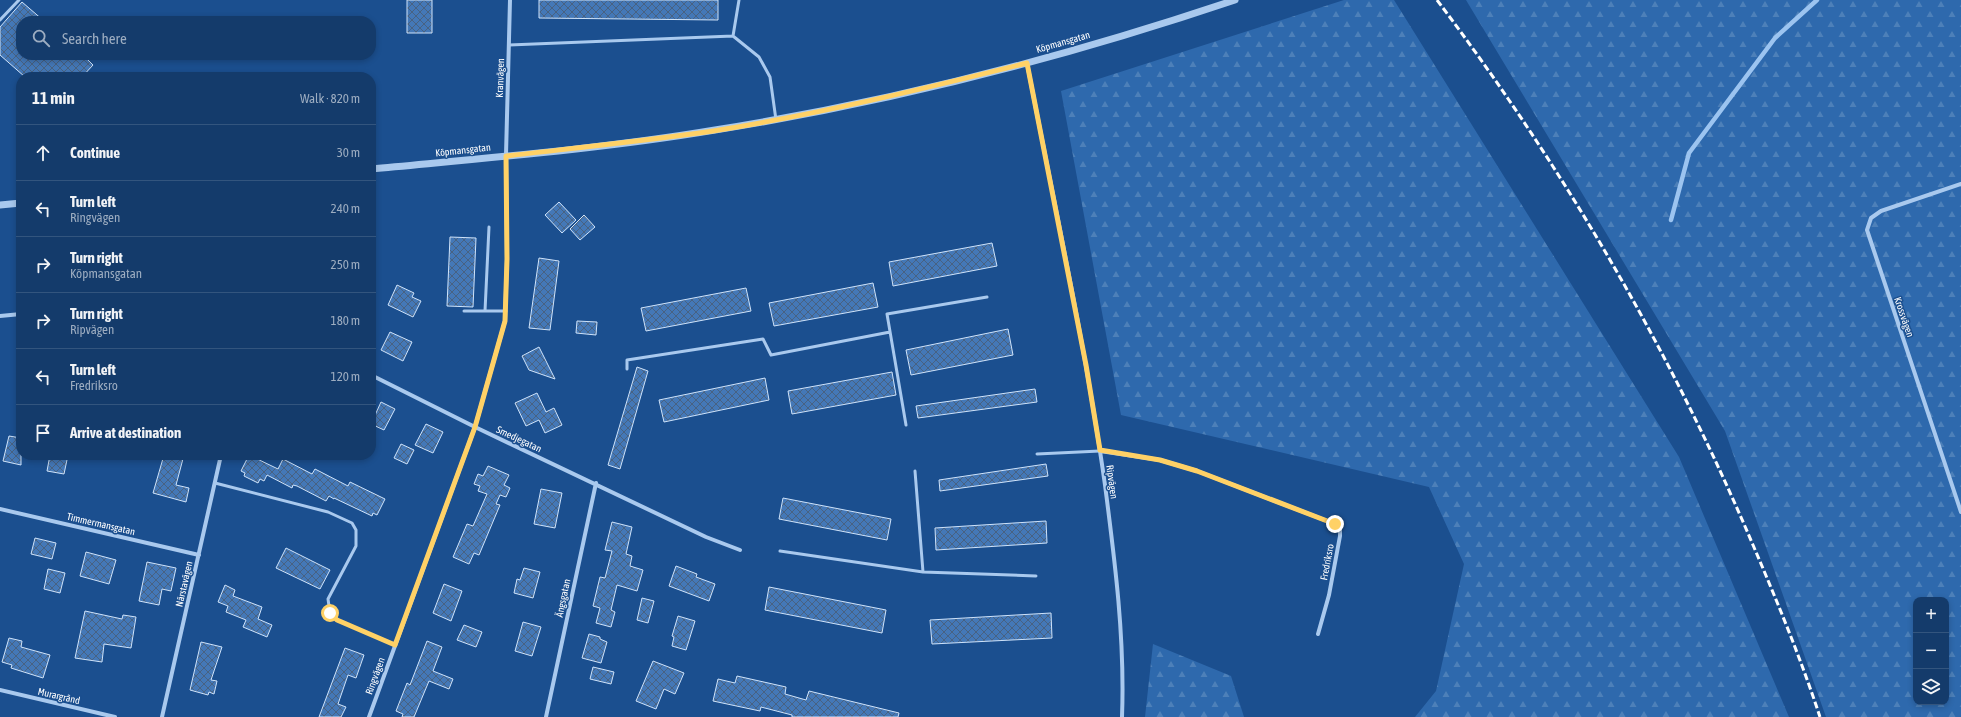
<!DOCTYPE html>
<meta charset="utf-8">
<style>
body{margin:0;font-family:"Asap Condensed",sans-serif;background:#1d4271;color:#f1f3f6}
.controls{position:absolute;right:12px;bottom:12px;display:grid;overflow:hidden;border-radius:8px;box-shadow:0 2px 6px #0003}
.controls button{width:36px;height:36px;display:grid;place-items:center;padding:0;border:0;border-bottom:1px solid #33557e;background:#143b6b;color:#f1f3f6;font:20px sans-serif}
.stop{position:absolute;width:12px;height:12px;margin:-9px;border:3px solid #ffd166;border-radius:50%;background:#fff}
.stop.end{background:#ffd166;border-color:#fff;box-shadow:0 1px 4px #0008}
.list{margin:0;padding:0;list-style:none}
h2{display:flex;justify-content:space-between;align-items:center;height:52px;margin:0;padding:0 16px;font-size:17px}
h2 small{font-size:13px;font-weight:400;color:#9dadc1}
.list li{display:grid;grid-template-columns:26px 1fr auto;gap:12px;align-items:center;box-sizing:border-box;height:56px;padding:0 16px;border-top:1px solid #33557e}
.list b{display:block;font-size:15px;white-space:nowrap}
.list p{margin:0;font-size:13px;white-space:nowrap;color:#9dadc1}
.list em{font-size:13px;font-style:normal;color:#9dadc1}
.icon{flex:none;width:22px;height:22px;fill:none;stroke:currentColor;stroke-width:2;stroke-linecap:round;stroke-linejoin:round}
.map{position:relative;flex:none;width:1961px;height:717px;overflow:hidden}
.search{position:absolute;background:#143b6b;box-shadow:0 2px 6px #0003;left:16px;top:16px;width:360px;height:44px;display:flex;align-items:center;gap:10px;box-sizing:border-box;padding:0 14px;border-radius:16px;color:#9dadc1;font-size:15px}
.panel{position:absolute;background:#143b6b;box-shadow:0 2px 6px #0003;left:16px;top:72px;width:360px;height:388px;border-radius:16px}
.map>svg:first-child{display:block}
.forest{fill:url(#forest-firs);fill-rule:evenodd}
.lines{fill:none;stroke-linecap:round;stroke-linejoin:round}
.stream{stroke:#9cc4f0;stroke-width:4.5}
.building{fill:url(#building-cross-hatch);stroke:#cfe3fa}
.service{stroke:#a9c9ee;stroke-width:3}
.minor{stroke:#a9c9ee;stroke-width:4}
.tertiary{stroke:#a9c9ee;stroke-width:7}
.rail{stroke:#fff;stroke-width:3;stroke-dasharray:7 3;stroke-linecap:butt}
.route{stroke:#ffd166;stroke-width:5}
.labels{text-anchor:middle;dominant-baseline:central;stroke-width:3;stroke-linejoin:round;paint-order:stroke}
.street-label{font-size:10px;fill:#fff;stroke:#1b4f8f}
</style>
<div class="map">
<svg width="1961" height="717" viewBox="0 0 1961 717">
<defs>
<pattern id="forest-firs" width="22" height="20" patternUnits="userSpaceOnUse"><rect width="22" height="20" fill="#2e69ad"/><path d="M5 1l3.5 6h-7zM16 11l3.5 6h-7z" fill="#4d80b9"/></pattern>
<pattern id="building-cross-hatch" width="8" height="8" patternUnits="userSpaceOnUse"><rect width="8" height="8" fill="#4478b7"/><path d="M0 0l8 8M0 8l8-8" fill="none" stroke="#486282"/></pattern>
</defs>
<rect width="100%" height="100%" fill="#1b4f8f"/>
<path class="forest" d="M1344,0H1394L1679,457L1789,717H1415L1436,691L1464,564L1429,487L1121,415L1061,91Z
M1466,0H1961V717H1826L1725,431ZM1916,600H1946V702H1916Z
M1153,644L1231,676L1244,717H1145Z"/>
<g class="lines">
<path class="stream" d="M1671,220L1689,153L1775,38L1817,0"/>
</g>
<path class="building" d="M407,0H432V33H407Z
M539,0H718V20L539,18Z
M22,2L44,21H21V55H83L93,65L82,77H25L0,55V27Z
M559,202L576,220L562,233L545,215Z
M584,215L595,227L580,240L570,229Z
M450,237L476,238L473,307L447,306Z
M992,243L997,266L893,286L889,262Z
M539,258L559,261L550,330L529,328Z
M873,283L878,307L774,326L769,303Z
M397,285L414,293L412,297L421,301L413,317L388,305Z
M746,288L751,311L646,331L641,308Z
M577,321L597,322L596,335L576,333Z
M1008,329L1013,355L911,375L906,350Z
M390,332L412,342L403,361L381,350Z
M539,347L555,379L529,370L522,356Z
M637,367L648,371L620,469L608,465Z
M892,372L896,395L792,414L788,391Z
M765,378L769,400L664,422L659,400Z
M1035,389L1037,402L918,418L916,406Z
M537,393L546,412L554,408L562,425L545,433L539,420L526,426L515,403Z
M381,402L395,409L384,430L371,424Z
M426,424L443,432L433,453L415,445Z
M9,436L21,438V465L3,461Z
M401,444L414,450L407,464L394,458Z
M50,455H68L64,474L47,471Z
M164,455H184L176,485L189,488L186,502L153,493Z
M249,455L278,469L283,459L312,474L315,469L348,486L350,482L385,499L377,515L373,513L372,516L334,498V499L329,496L326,501L297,486L293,485L292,488L267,475L264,481L260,479L258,483L244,476L245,473L241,471Z
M1046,464L1048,476L940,491L939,480Z
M488,466L509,475L504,485L510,488L506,497L500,495L496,504L500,505L479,555L474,553L469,564L453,557L467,524L473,526L487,494L478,491L480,486L474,484L478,474L483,476Z
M541,489L562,493L555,528L534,524Z
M783,498L891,519L887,540L779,519Z
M1046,521L1047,543L936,550L935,528Z
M612,522L632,527L626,554L632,556L630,566L643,570L637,591L617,585L611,610L615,612L611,627L596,623L600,608L593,606L600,577L605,578L612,551L605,550Z
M35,538L56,543L52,559L31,554Z
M286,548L330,570L320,589L276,568Z
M86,552L116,560L109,584L80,576Z
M147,562L176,568L171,591L162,589L159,605L139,601Z
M676,566L697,574L696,577L715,584L709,601L669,586Z
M524,568L540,572L533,598L514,593L517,579L520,580Z
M48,569L65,573L60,593L44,589Z
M444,584L462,591L451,621L433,613Z
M225,585L235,590L233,596L262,607L258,619L272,625L267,637L243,627L246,620L226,612L228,606L218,602Z
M769,587L886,610L882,633L765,610Z
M642,598L654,601L648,623L637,620Z
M85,611L122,619L123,615L136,617L131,648L104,644L102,662L75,658Z
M1051,613L1052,638L932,644L930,620Z
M678,616L695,621L686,650L672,646L674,637L672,636Z
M523,622L541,627L532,656L515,651Z
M464,625L482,632L476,647L457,640Z
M589,634L600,637V639L607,642L601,663L582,658Z
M9,638L22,641L21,647L50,655L43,678L11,668L12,665L2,662Z
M427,641L442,647L433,671L453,679L449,689L429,681L414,717H402L403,714L396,711L407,683L410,685Z
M201,642L222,647L211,680L217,681L214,694L209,692L208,695L190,690Z
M345,648L364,655L356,678L348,675L338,704L346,707L341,717H319Z
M653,661L684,673L675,694L664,689L656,709L636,701Z
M593,667L614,672L611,684L590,679Z
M737,676L786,687L785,694L806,700L809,691L899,713L898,717H792V715L761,707L760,711L713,701L718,679L735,683Z"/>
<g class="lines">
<path class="service" d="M0,20L19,0
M733,36L739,0
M509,45L733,36L759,57L770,77L776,120
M464,311H506
M485,311L489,227
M627,369V360L763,339L771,355L890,332
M906,425L887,314L987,297
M1037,454L1100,451
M215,483L328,512L352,523L356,530V546L328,599L330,613L337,620L395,645
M780,551L923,572L915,471
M923,572L1036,576"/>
<path class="minor" d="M1027,63C1054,203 1085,343 1105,485C1115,562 1125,639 1122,717
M1961,184L1881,211L1871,218L1867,230L1961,512
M0,316L21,314
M371,375L475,427L706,537L740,550
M1100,451L1160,460L1197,471L1335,524L1340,530V536L1329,595L1318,634
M0,509L199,555
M0,690L115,717
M162,717L221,455
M369,717L475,427L505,321L507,259L506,155L510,0
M546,717L596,483"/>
<path class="tertiary" d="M371,169C486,158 601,149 715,130C891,102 1066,57 1235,0
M0,205L21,203"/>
<path class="rail" d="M1437,0C1564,168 1671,352 1753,545C1777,601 1801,659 1820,717"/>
</g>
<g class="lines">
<path class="route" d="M330,613L337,620L395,645L475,427L505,321L507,259L506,156C575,148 644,141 713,131C819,114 923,89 1027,63L1086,365L1100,450L1160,460L1197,471L1335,524"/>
</g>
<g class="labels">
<g class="street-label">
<text transform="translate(1063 42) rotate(-16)">Köpmansgatan</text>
<text transform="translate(500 78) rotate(-88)">Kranvägen</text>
<text transform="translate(463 150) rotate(-6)">Köpmansgatan</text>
<text transform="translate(1904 317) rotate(71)">Krossvägen</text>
<text transform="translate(519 439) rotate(25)">Smedjegatan</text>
<text transform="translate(1112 482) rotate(82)">Ripvägen</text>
<text transform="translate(101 524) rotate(13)">Timmermansgatan</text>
<text transform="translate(1327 562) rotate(-79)">Fredriksro</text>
<text transform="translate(184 584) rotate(-77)">Närstavägen</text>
<text transform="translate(563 598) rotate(-78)">Ängsgatan</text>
<text transform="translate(375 676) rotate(-70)">Ringvägen</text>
<text transform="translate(59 696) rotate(13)">Murargränd</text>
</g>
</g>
</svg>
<div class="controls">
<button>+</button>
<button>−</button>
<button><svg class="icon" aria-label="layers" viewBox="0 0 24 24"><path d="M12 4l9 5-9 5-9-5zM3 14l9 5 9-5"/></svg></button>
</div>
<div class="stop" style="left:330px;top:613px"></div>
<div class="stop end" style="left:1335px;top:524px"></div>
<div class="search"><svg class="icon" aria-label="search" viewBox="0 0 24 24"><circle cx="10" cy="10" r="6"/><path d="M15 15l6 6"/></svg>Search here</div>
<section class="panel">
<h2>11 min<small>Walk · 820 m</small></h2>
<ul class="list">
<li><svg class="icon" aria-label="ahead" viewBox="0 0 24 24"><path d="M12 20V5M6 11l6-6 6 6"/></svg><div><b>Continue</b></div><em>30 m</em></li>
<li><svg class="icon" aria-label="left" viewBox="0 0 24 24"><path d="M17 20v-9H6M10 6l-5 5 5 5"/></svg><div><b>Turn left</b><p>Ringvägen</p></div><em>240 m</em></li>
<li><svg class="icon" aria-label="right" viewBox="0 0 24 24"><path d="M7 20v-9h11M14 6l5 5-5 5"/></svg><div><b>Turn right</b><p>Köpmansgatan</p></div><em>250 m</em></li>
<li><svg class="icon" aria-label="right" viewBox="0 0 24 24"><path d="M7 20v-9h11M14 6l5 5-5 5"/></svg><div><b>Turn right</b><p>Ripvägen</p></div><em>180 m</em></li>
<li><svg class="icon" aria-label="left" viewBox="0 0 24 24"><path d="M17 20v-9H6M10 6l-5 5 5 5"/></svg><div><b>Turn left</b><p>Fredriksro</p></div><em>120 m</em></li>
<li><svg class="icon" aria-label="arrive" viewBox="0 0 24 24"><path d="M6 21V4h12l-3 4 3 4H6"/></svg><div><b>Arrive at destination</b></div></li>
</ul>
</section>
</div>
